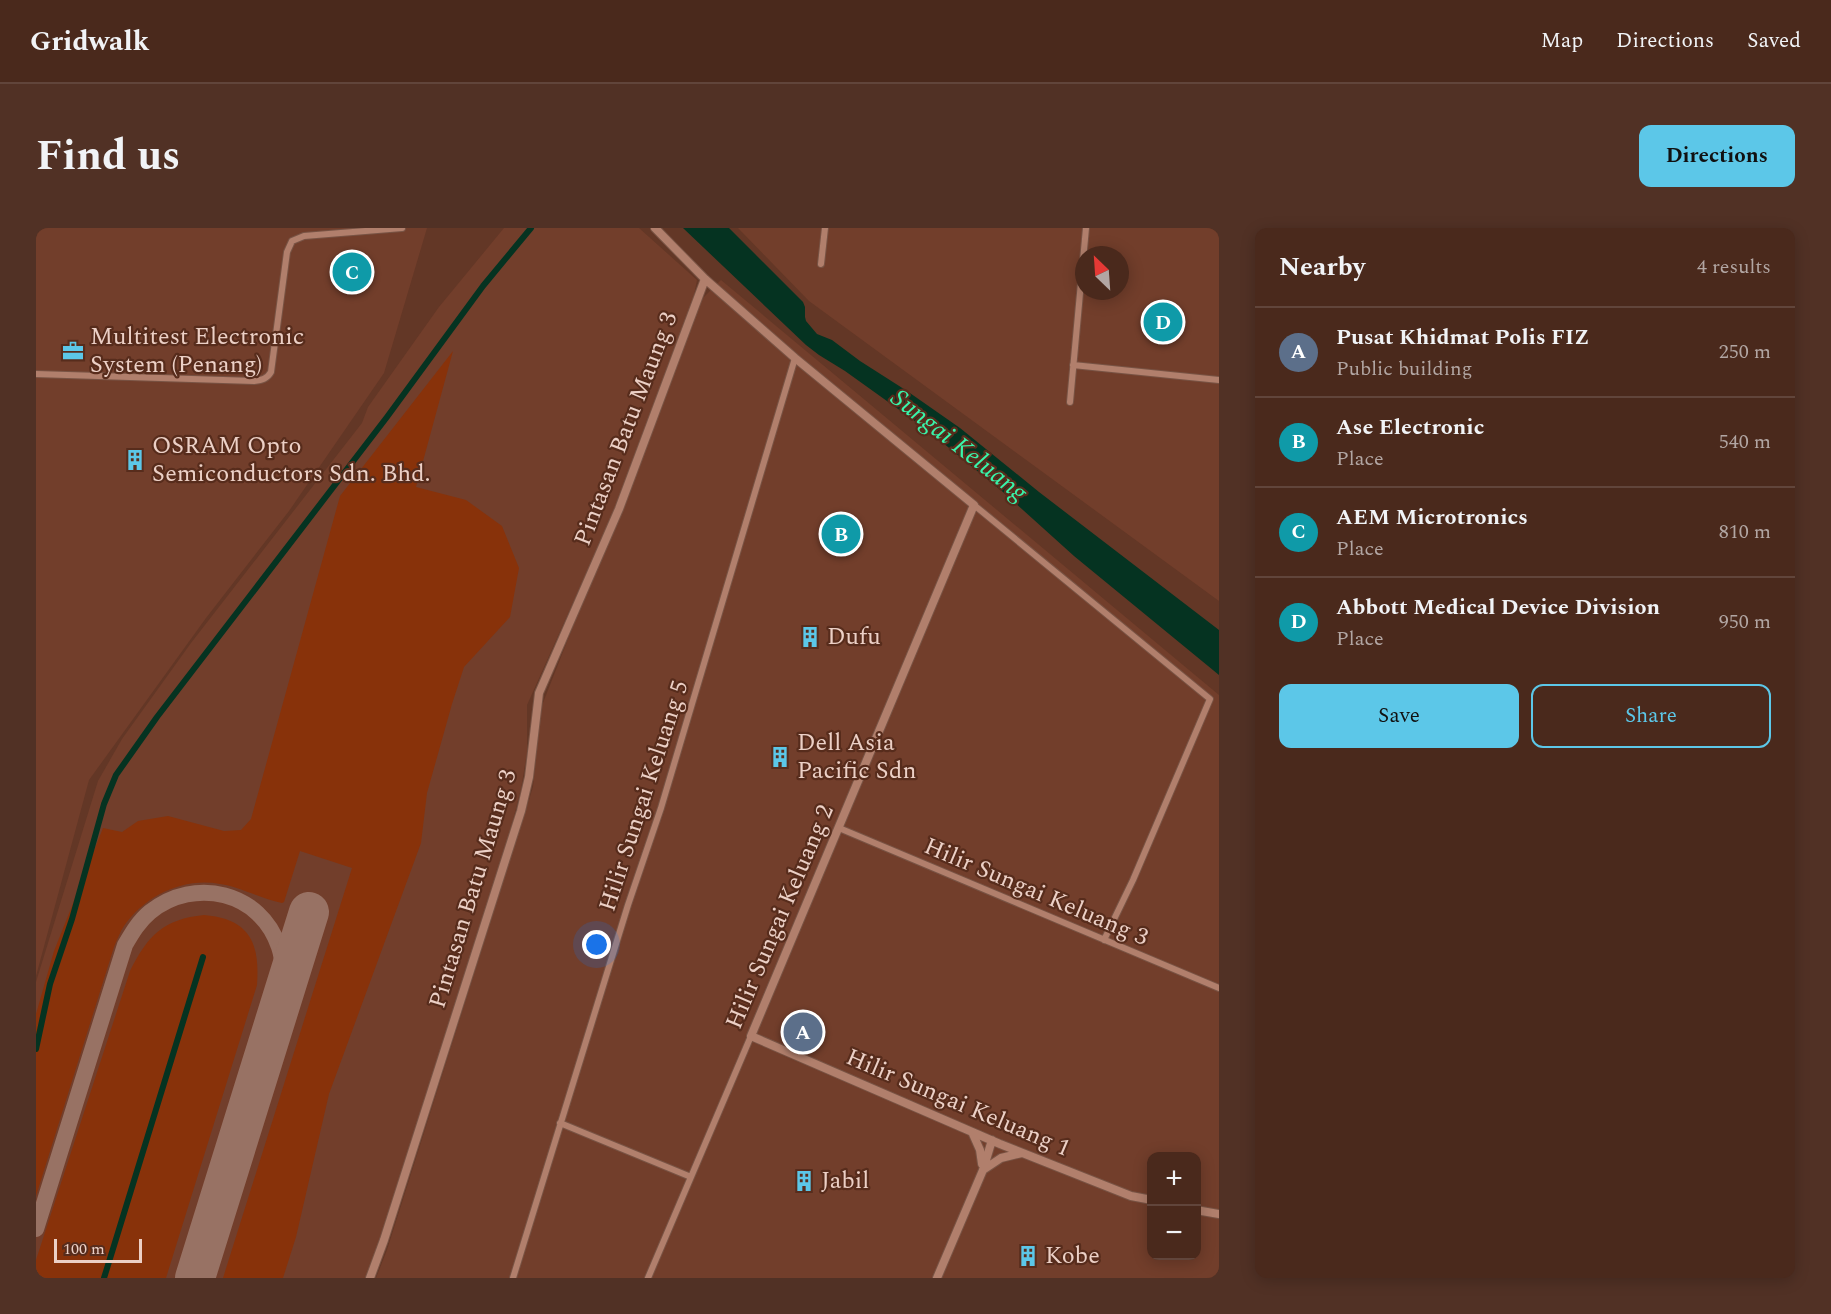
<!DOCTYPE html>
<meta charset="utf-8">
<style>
body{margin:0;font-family:Spectral,serif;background:#513125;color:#f1f3f6}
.controls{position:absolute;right:18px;bottom:18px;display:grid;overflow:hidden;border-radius:12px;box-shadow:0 3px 15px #0003}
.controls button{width:54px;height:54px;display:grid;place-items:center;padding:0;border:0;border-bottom:2px solid #61453b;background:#4a291c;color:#f1f3f6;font:30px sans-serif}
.compass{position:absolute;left:1039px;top:18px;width:54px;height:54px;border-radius:50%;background:#4a291c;box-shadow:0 3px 15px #0003;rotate:335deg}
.scale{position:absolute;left:18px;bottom:15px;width:88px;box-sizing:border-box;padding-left:6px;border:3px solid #ecd0c6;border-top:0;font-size:16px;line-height:21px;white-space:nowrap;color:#ecd0c6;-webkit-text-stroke:4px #572c1c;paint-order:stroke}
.you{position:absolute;left:561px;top:717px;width:21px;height:21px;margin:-15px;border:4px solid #fff;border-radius:50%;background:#1a73e8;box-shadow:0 0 0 9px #1a73e833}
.badge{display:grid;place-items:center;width:39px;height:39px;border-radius:50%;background:#5cc7e8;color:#fff;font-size:20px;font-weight:700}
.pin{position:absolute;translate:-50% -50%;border:3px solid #fff;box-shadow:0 2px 6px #0006}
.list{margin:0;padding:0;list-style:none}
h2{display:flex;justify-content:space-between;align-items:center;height:78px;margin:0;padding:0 24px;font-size:26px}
h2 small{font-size:20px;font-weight:400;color:#b2a6a3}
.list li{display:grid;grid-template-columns:39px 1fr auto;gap:18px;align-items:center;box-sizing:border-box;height:90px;padding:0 24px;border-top:2px solid #61453b}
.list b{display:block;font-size:22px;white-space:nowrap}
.list p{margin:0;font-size:20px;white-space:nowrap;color:#b2a6a3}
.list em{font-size:20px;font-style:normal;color:#b2a6a3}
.actions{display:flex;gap:12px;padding:18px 24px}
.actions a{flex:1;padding:14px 0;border:2px solid #5cc7e8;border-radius:12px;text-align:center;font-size:21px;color:#5cc7e8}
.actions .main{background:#5cc7e8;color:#111}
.map{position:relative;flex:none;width:1183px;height:1050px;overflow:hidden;border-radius:12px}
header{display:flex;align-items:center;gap:36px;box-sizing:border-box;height:84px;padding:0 30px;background:#4a291c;border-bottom:2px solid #61453b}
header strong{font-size:28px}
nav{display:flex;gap:33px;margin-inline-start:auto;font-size:21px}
.intro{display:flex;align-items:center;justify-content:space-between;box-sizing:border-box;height:144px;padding:0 36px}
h1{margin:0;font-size:42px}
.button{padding:15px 27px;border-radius:12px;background:#5cc7e8;color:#111;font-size:21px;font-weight:700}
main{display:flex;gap:36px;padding:0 36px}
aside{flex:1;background:#4a291c;border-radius:12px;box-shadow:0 3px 15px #0003}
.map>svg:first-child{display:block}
.built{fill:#723e2b;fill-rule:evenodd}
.green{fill:#88320a}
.water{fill:#053321}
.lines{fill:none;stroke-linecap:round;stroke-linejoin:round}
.canal{stroke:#053321;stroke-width:6}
.taxiway{stroke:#987264;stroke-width:16}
.runway{stroke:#987264;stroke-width:40}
.minor-casing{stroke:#785344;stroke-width:8}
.tertiary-casing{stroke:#785344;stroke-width:10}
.minor{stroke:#b17f6c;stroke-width:6}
.tertiary{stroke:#b17f6c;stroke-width:8}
.labels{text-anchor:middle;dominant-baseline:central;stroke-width:4.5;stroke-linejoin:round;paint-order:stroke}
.poi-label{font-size:24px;fill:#ecd0c6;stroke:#572c1c;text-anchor:start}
.street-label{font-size:24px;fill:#ecd0c6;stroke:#572c1c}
.water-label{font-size:26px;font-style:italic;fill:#39f4aa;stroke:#572c1c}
</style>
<header>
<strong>Gridwalk</strong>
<nav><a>Map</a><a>Directions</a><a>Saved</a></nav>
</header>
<div class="intro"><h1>Find us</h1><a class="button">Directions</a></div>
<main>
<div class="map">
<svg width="1183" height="1050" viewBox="0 0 1183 1050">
<rect width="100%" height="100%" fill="#633726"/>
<path class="built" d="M0,0H391L348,145L253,283L170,390L53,552L0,748Z
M468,0H603L661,52L655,82L579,281L491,477V525L485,561L471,615L345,1012L330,1050H0V754L62,553L86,511L155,415L326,195L332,179L403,79Z
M702,0H1183V373L773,73ZM1048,27H1084V63H1048Z
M685,52L1183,467V1050H340L351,1022L497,559L505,480L665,72ZM1116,928H1160V1028H1116Z"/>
<path class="green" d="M417,123L380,259L430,272L466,298L483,340L474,389L428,439L416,476L391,565L385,615L293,866L260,1009L247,1050H187L316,640L264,623L248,674L246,675C225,671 205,659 184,656C147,649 109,668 88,698C84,704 81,712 78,719L0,968V786L18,723L67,600L86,604L102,593L132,588L188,603L205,602L215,591L304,268Z
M168,687C214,691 224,715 221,757L130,1050H0V1032L94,743C112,707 128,691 168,687Z"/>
<path class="water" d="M647,0H693L767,74L769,79V89L770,93L781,106L796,112L824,133L871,163L924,200L1003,264L1183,402V447L1038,328L967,264L890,201L809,143L783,127L770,117Z"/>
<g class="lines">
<path class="canal" d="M0,821L14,756L36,691L68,576L80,547L121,489L351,189L447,58L495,0
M68,1050L167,729"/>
<path class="taxiway" d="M0,1001L89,717C96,705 103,693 114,684C159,648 225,664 243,719C249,736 246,756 245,774"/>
<path class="runway" d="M159,1050L273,684"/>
<defs>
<path id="minor" d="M785,36L789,0
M1037,137L1183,152
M0,146L218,153C226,152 231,151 235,144L251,24L256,13L268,8L366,0
M1034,174L1050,0
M938,277L1174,471L1097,652L1068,712
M803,600L1183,760
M524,895L655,949
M477,1050L592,677L625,580L759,130
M612,1050L715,808"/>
<path id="tertiary" d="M619,0L669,51L759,130L938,277L715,808L964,916L1095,968L1116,972
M936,904L944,922L946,936
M947,942L965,930L986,925
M1160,982L1183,986
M334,1050L348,1012L485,583L493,549L503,465L583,281L669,51
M901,1050L947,942L956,912"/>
</defs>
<use href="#minor" class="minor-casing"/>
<use href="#tertiary" class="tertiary-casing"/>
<use href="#minor" class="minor"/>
<use href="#tertiary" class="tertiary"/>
</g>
<defs>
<symbol id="office-bare" viewBox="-9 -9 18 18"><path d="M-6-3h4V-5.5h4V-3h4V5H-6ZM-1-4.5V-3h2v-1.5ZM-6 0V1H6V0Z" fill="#5cc7e8" stroke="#572c1c" stroke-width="2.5" paint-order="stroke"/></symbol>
<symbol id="building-bare" viewBox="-9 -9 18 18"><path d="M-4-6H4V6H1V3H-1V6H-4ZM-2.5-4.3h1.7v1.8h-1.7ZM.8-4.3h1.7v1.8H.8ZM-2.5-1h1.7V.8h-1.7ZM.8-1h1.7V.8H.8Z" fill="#5cc7e8" stroke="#572c1c" stroke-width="2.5" paint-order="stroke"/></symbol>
</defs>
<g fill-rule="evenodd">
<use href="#office-bare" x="22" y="108" width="30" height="30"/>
<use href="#building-bare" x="84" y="217" width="30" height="30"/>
<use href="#building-bare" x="759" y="394" width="30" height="30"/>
<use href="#building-bare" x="729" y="514" width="30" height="30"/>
<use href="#building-bare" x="753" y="938" width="30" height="30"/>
<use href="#building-bare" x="977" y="1013" width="30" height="30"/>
</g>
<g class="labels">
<g class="poi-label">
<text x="54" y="109">Multitest Electronic<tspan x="54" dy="28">System (Penang)</tspan></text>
<text x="116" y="218">OSRAM Opto<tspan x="116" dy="28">Semiconductors Sdn. Bhd.</tspan></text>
<text x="791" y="409">Dufu</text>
<text x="761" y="515">Dell Asia<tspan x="761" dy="28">Pacific Sdn</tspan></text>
<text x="785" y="953">Jabil</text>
<text x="1009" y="1028">Kobe</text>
</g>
<g class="street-label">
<text transform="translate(590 201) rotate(-69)">Pintasan Batu Maung 3</text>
<text transform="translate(608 568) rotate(-72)">Hilir Sungai Keluang 5</text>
<text transform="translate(437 661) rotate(-73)">Pintasan Batu Maung 3</text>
<text transform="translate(1000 664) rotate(23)">Hilir Sungai Keluang 3</text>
<text transform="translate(744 689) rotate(-67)">Hilir Sungai Keluang 2</text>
<text transform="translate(922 875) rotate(23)">Hilir Sungai Keluang 1</text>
</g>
<g class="water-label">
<text transform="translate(923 217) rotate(38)">Sungai Keluang</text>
</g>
</g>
</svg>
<div class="controls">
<button>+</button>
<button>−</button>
</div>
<svg class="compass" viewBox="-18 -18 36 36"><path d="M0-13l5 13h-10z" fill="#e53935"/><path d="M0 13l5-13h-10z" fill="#b2a6a3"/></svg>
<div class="scale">100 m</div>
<div class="you"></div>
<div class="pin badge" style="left:767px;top:804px;background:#5c6f8a">A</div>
<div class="pin badge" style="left:805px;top:306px;background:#0f9aa8">B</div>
<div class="pin badge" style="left:316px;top:44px;background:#0f9aa8">C</div>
<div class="pin badge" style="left:1127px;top:94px;background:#0f9aa8">D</div>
</div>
<aside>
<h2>Nearby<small>4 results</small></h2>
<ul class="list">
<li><span class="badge" style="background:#5c6f8a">A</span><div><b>Pusat Khidmat Polis FIZ</b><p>Public building</p></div><em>250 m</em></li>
<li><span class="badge" style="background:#0f9aa8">B</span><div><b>Ase Electronic</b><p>Place</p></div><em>540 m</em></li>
<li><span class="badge" style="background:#0f9aa8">C</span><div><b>AEM Microtronics</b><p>Place</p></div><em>810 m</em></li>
<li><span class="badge" style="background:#0f9aa8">D</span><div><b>Abbott Medical Device Division</b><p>Place</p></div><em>950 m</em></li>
</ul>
<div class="actions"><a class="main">Save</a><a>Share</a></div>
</aside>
</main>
